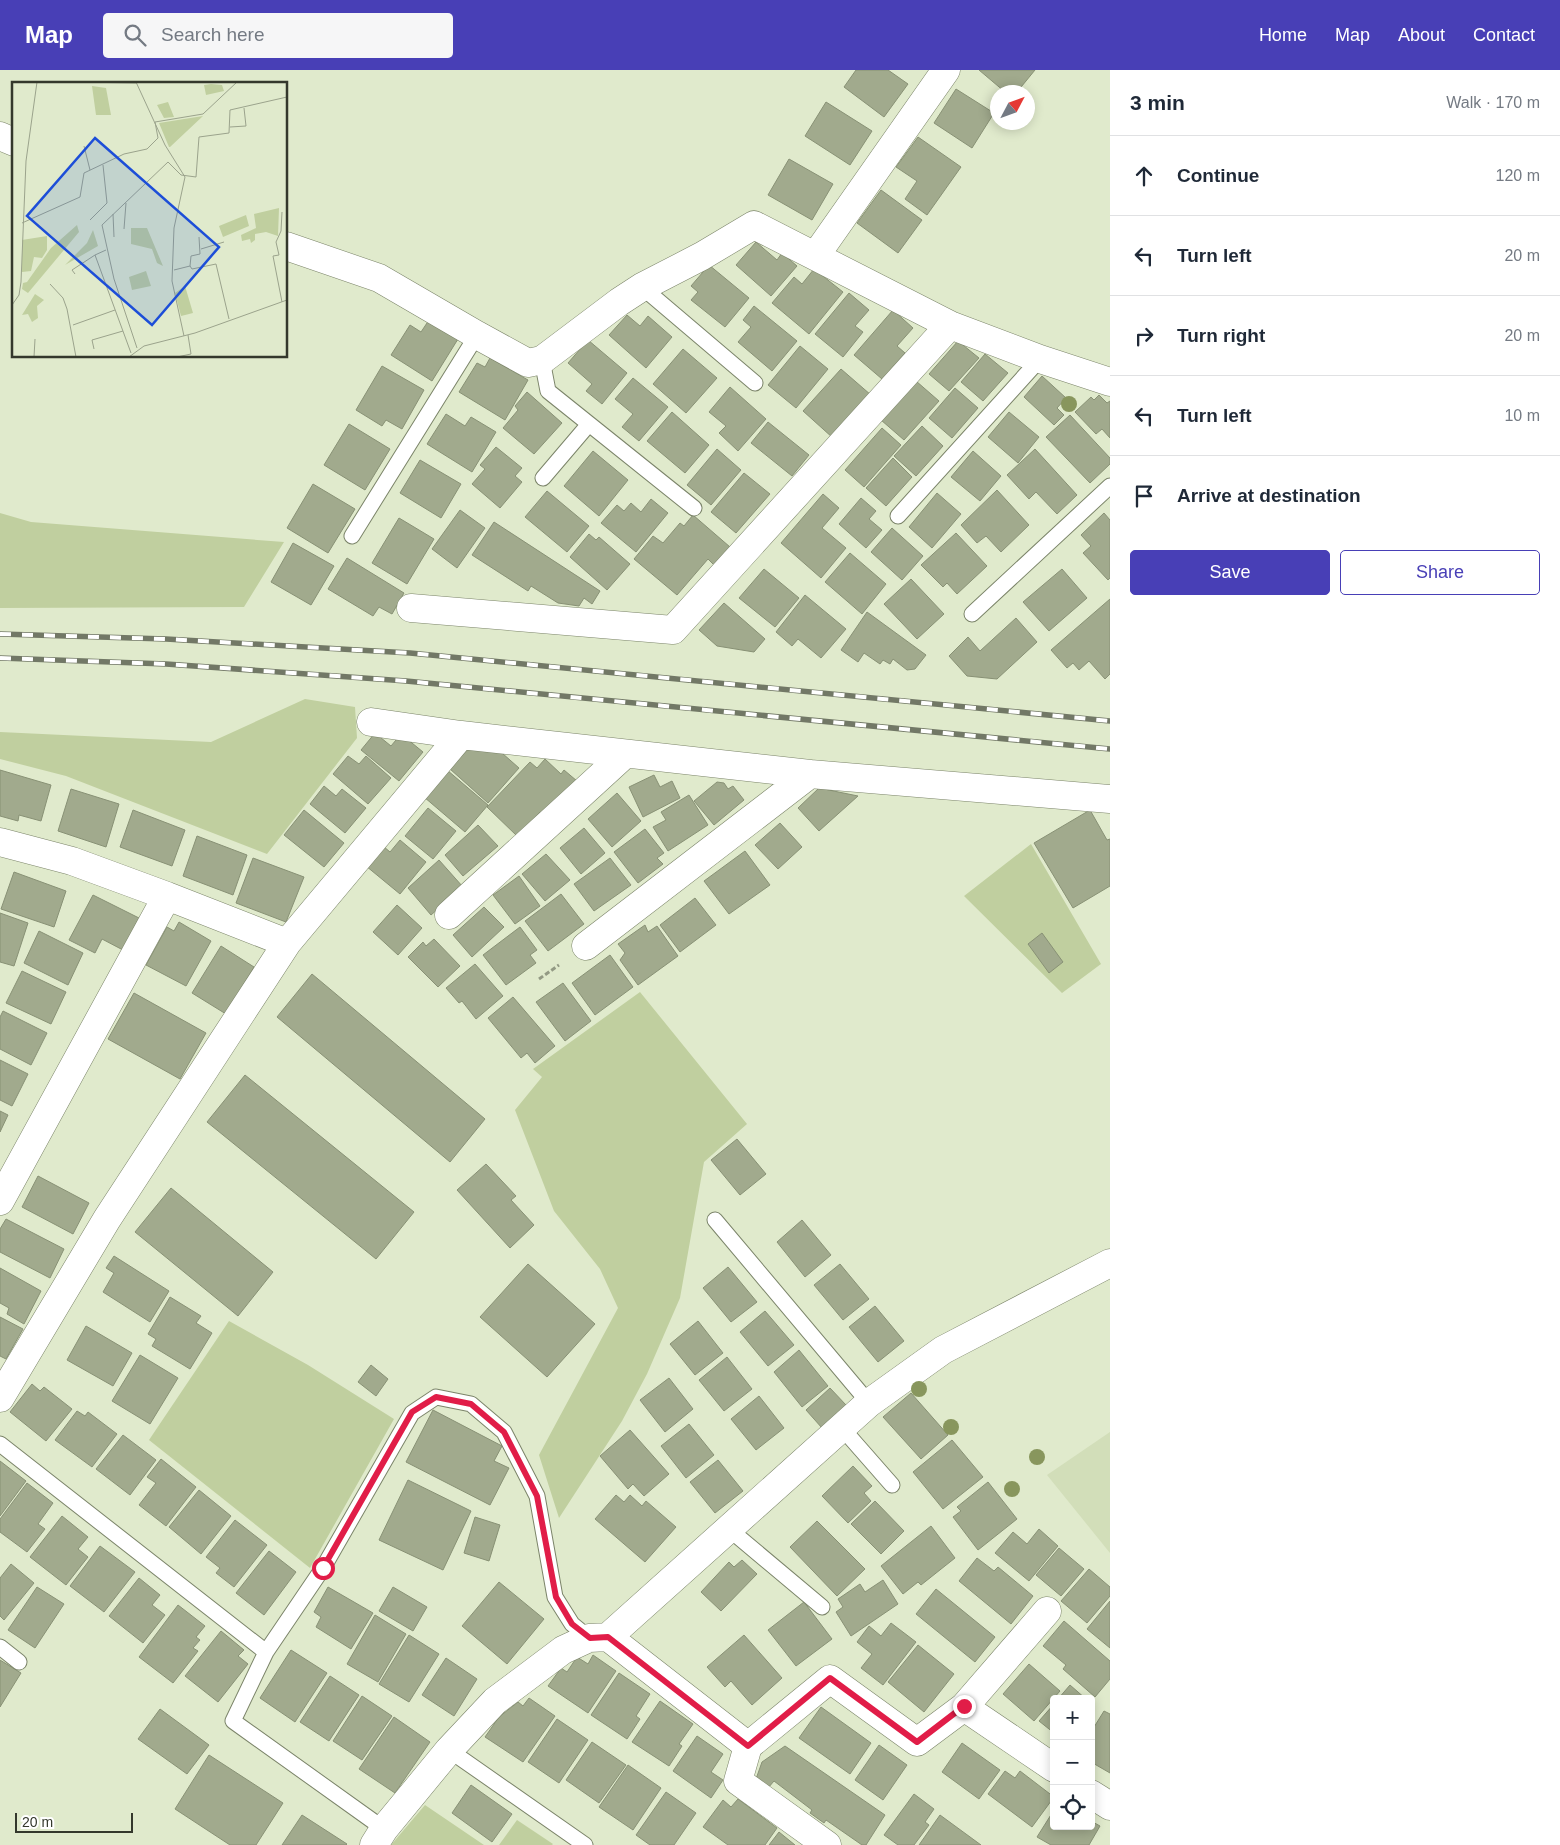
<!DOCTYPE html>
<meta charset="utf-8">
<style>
body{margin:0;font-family:Helvetica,sans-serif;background:#f6f6f7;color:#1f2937}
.controls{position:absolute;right:15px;bottom:15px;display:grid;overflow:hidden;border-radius:5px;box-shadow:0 2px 12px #0003}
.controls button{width:45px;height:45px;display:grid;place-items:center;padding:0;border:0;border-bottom:1px solid #e0e1e3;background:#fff;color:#1f2937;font:25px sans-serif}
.compass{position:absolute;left:990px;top:15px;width:45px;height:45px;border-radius:50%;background:#fff;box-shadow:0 2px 12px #0003;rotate:49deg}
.scale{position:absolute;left:15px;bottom:12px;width:118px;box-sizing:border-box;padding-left:5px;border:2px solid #34382c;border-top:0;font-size:14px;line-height:18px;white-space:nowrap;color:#34382c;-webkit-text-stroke:4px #fff;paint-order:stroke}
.stop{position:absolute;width:15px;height:15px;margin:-11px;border:4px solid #e11d48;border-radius:50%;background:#fff}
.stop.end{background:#e11d48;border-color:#fff;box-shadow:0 1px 5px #0008}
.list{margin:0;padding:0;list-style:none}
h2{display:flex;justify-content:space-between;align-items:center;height:65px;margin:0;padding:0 20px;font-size:21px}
h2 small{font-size:16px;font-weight:400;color:#747a83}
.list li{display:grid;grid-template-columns:32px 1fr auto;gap:15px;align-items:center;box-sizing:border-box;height:80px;padding:0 20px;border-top:1px solid #e0e1e3}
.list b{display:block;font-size:19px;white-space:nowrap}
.list em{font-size:16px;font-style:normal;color:#747a83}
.actions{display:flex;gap:10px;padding:15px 20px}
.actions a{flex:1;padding:11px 0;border:1px solid #483fb6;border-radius:5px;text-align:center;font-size:18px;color:#483fb6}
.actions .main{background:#483fb6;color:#fff}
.icon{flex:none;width:28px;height:28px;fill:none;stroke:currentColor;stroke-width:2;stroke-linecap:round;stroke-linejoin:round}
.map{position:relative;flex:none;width:1110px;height:1775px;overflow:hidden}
header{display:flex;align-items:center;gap:30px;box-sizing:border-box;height:70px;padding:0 25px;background:#483fb6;color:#fff}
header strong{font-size:24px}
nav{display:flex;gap:28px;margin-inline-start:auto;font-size:18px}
.search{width:350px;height:45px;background:#f6f6f7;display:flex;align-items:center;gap:12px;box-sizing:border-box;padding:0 18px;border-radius:5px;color:#747a83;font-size:19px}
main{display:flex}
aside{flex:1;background:#fff}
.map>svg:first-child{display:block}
.built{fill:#d2deb9}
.green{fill:#c0cf9f}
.building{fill:#a1aa8d;stroke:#889175}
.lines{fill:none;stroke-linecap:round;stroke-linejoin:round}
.lane-casing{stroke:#7b8469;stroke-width:17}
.street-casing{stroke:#7b8469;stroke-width:29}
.path{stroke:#939a84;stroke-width:3;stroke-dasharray:5 2.5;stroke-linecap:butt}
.lane{stroke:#fff;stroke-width:15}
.street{stroke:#fff;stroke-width:28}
.rail-casing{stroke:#727866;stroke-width:5.5}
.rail{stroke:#fff;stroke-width:4;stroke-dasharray:11;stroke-linecap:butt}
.tree{fill:#88965d}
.route{stroke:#e11d48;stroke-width:6}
.inset-road{fill:none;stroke:#9ba38c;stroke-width:1}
.view{fill:#1d4ed8;fill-opacity:0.15;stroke:#1d4ed8;stroke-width:2.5}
.inset-edge{fill:none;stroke:#34382c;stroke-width:2.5}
</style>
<header>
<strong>Map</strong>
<div class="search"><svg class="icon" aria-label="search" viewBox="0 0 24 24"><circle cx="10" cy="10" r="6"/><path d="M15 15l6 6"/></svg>Search here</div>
<nav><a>Home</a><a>Map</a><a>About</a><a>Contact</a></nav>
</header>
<main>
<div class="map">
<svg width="1110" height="1775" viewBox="0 0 1110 1775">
<rect width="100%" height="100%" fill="#e0eacc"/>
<path class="built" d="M1110,1362V1483L1047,1405Z"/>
<path class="green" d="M0,443L31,452L284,472L244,537L0,538Z
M305,629L355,637L357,668L267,784L66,706L0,689V662L211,672Z
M1031,774L1101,894L1062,923L964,826Z
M640,922L747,1054L704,1092L680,1228L647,1304L622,1351L559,1448L539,1385L618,1238L600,1199L554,1141L515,1040L542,1007L533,999Z
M229,1251L308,1295L394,1349L310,1498L149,1370Z
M425,1735L484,1775H391Z
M517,1750L553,1774L552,1775H499Z"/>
<path class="building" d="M856,0H888L908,14L884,47L844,17Z
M979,0H1035L1017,22H1005Z
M956,19L994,43L972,78L934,53Z
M826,32L872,61L850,95L805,66Z
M918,67L961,97L927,145L905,129L917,111L896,97Z
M789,89L833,114L812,150L768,125Z
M881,120L922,150L898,183L857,153Z
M756,172L777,190L782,183L797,196L771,226L736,195Z
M709,195L749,228L725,257L691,230L698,222L691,216Z
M814,199L843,222L809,264L772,233L794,207L802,214Z
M849,223L869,240L855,256L863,262L843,287L815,264Z
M754,236L797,271L772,301L738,272L751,257L743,250Z
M893,240L913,258L897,276L905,283L882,309L854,285Z
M627,245L640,256L648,246L672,267L646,298L609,265Z
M429,250L458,269L432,311L391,285L410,255L421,262Z
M588,270L627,303L602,334L586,321L592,314L568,293Z
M958,271L979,288L949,321L929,304Z
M800,276L828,299L796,338L768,315Z
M683,279L717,308L686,343L653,314Z
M985,284L1008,303L983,331L961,312Z
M490,288L528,310L505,350L459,322L477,293L485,297Z
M382,296L424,320L402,359L386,350L382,356L356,340Z
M841,299L871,325L833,368L803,341Z
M1042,306L1066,328L1057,338L1064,345L1054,355L1024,327Z
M633,308L668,337L639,371L622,357L633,344L615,329Z
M916,311L939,331L904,370L881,350Z
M730,317L766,349L738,381L719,363L726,356L709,342Z
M955,318L978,338L952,368L929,348Z
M527,322L562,353L534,384L503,358L518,340L515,336Z
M1099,325L1107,333L1110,331V368L1102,359L1096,364L1075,342L1091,327L1094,330Z
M672,342L709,375L685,403L647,371Z
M1009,342L1039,367L1018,393L988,367Z
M446,344L465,356L471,347L496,362L472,402L427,374Z
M1070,345L1110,388V394L1090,413L1046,367Z
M768,352L809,385L792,406L751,373Z
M349,354L390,379L365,420L324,395Z
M922,356L943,376L916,406L894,386Z
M882,358L901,375L864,417L845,400Z
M496,377L522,398L515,406L522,412L500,438L472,414L485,399L480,395Z
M717,379L741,400L711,435L687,415Z
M1035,379L1077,425L1057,444L1036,422L1029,429L1007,405Z
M593,381L628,410L599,446L564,416Z
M973,381L1001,406L980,431L951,407Z
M893,388L912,407L886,436L866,418Z
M420,390L461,414L441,448L400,423Z
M744,403L770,424L736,463L711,442Z
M313,414L355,439L328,483L287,458Z
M997,420L1029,455L1001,482L986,466L977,473L961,455Z
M547,421L589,456L567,482L525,447Z
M937,423L961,444L932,478L909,457Z
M823,424L839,438L822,458L846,478L821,508L781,473Z
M861,428L876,441L869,449L882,460L866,478L839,454Z
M651,429L668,443L636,482L601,453L617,435L624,441L631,433L641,442Z
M460,440L485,458L457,498L432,479Z
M1104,443L1110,450V508L1108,510L1083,483L1091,476L1081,465Z
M693,445L730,477L715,496L708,489L677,525L634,489L653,466L663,473L680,453L684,456Z
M399,448L434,469L407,514L372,493Z
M494,452L600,521L592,534L584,528L579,536L558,533L531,516L528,521L472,485Z
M892,458L923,486L902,510L871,482Z
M956,463L987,496L957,524L947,513L943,517L921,495Z
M589,464L596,470L599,467L630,494L607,520L570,487Z
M293,473L334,496L311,535L271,512Z
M850,483L886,514L862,544L825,512Z
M347,488L404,523L392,544L379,537L373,546L328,519Z
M764,499L799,528L775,557L739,528Z
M1062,499L1087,528L1049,561L1023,532Z
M911,509L944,544L917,569L884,534Z
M805,525L846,559L821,588L798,569L792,576L776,562Z
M1110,529V604L1105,609L1089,591L1079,600L1073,593L1067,598L1051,580Z
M724,533L765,569L754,582L717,576L699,560Z
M867,542L926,585L915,599L907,600L893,589L890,594L883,590L880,594L864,583L858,592L841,580Z
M1016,548L1037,572L997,609L967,606L949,586L968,567L980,581Z
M375,663L391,676L401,664L423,682L399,711L361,680Z
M468,679L502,683L519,698L488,733L450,699Z
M348,686L359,694L366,686L391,708L368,734L333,704Z
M545,689L561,704L564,700L577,711L544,745L540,742L517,766L487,737L530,692L537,698Z
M0,700L51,715L41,751L19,745L18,751L0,746Z
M447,700L488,735L465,762L424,727Z
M654,705L660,717L672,711L680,728L643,747L629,717Z
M717,712L724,713L728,719L733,716L744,730L714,755L694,731Z
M324,716L336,726L342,719L366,738L345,763L310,734Z
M819,718L858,726L819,761L798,738Z
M71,719L119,734L106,777L58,761Z
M617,723L641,751L612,777L588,749Z
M689,725L708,755L668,781L653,757L666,750L661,742Z
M428,738L456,761L433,789L405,766Z
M133,740L185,760L172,796L120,777Z
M304,740L344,773L324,797L284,765Z
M1090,740L1107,770L1110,769V816L1073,838L1034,773Z
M780,753L802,777L778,799L755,775Z
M478,755L498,776L463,806L445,785Z
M584,758L605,783L581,804L560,778Z
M645,759L664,783L657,788L663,794L638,813L614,782Z
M197,766L247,785L233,825L183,806Z
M400,770L426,792L400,824L366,796L383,776L390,782Z
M745,781L770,815L729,844L704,811Z
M546,784L570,810L545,831L522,804Z
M253,788L304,807L286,852L236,833Z
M610,788L631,815L594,841L574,814Z
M439,790L463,817L431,845L408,818Z
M14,802L66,821L54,857L1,839Z
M519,806L540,836L515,854L493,825Z
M561,824L584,854L548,881L525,851Z
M93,825L139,848L123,880L102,869L95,883L69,870Z
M695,828L716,855L680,882L660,855Z
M397,835L422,858L398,885L373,862Z
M484,837L504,857L472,887L453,865Z
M0,843L28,853L14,896L0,892Z
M179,852L211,871L186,916L146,895L167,857L174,861Z
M645,855L648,862L657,856L678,886L638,915L620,890L625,883L618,874Z
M520,857L537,880L530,885L536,893L506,915L483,885Z
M39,861L83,883L68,915L24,893Z
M1042,863L1063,892L1049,903L1028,874Z
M434,869L460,896L438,917L408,887L423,872L426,876Z
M221,876L254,897L226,944L192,923Z
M610,885L633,917L595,945L572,913Z
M475,894L503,926L476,949L462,931L459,933L446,918Z
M22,901L66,922L51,954L6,933Z
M312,904L485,1049L450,1092L277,947Z
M563,913L591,951L565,971L536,932Z
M134,923L206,963L180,1009L108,969Z
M513,927L555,976L535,993L527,983L521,988L488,948Z
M3,941L47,963L31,995L0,979V947Z
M0,990L28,1004L12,1036L0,1030Z
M245,1005L414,1142L376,1189L207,1052Z
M0,1041L8,1045L0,1062Z
M737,1069L766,1104L740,1125L711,1090Z
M486,1094L516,1126L511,1130L534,1155L510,1178L457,1120Z
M38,1106L89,1133L73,1164L22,1137Z
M171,1118L273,1202L238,1246L135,1162Z
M6,1149L64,1179L50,1208L0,1182V1159Z
M802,1150L831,1185L805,1207L777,1172Z
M114,1186L169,1221L150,1252L103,1222L114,1203L106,1198Z
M528,1194L595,1254L547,1307L480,1247Z
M840,1194L869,1229L843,1250L814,1215Z
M728,1197L757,1232L731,1252L703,1218Z
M0,1198L41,1221L24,1254L7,1244L9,1238L0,1233Z
M170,1227L201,1246L196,1253L212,1263L190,1299L152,1276L156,1269L148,1264Z
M875,1236L904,1271L878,1292L849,1257Z
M765,1241L794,1275L768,1296L740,1262Z
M0,1247L23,1259L6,1289L0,1286Z
M698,1251L723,1283L695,1305L670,1274Z
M86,1256L132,1283L113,1316L67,1290Z
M799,1280L828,1316L802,1337L774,1302Z
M140,1285L178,1308L150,1354L112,1331Z
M727,1287L752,1319L724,1341L699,1310Z
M371,1295L388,1309L376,1326L358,1312Z
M669,1308L693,1339L665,1362L640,1330Z
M32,1314L40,1321L44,1317L72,1339L46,1371L10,1342Z
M830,1318L846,1335L822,1358L806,1340Z
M911,1323L948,1365L921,1389L883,1347Z
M759,1326L784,1358L756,1380L731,1349Z
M433,1340L502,1376L494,1391L509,1398L490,1435L406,1392Z
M77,1341L85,1346L88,1342L117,1364L92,1397L55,1370Z
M689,1354L714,1385L686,1408L661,1376Z
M630,1360L669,1404L644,1426L633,1414L628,1419L600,1386Z
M123,1365L156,1390L130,1425L96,1399Z
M952,1370L983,1407L943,1439L913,1402Z
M161,1389L196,1417L166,1456L139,1435L156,1413L147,1407Z
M718,1390L743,1421L715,1443L690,1412Z
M0,1391L26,1411L0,1446Z
M853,1396L872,1416L864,1423L871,1431L848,1453L822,1426Z
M408,1410L471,1441L443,1500L379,1470Z
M988,1412L1017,1449L978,1480L953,1447L961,1441L957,1437Z
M27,1413L53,1433L38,1454L45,1459L27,1482L0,1462V1449Z
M199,1420L231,1446L201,1484L169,1457Z
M616,1425L624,1432L630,1425L642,1436L646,1431L676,1457L645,1492L595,1449Z
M875,1431L904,1461L881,1484L851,1454Z
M62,1446L88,1467L78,1479L88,1487L66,1515L30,1487Z
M475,1447L500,1455L489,1491L464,1483Z
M235,1450L267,1475L234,1517L216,1503L220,1498L206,1487Z
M817,1451L865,1499L837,1526L790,1477Z
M931,1456L955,1488L921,1515L918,1512L903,1524L881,1496Z
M1039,1459L1058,1476L1029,1511L995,1483L1013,1462L1027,1474Z
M100,1476L135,1502L104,1542L70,1516Z
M1059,1478L1084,1499L1061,1526L1036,1505Z
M269,1481L296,1502L264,1545L236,1523Z
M977,1488L994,1501L998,1497L1033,1526L1011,1554L959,1511Z
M742,1490L757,1504L721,1541L701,1522L729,1492L734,1497Z
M11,1494L34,1513L4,1550L0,1546V1508Z
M1089,1499L1110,1517V1526L1087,1553L1061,1531Z
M139,1508L160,1525L152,1535L165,1545L143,1573L109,1546Z
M883,1510L898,1534L851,1566L836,1542L843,1537L838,1529L860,1514L865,1522Z
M499,1512L544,1549L507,1594L462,1556Z
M37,1517L64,1534L35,1578L8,1560Z
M328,1517L373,1543L351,1579L316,1557L321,1547L314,1542Z
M393,1517L427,1537L413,1561L379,1541Z
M936,1519L995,1567L975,1592L916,1544Z
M1110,1531V1578L1087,1559Z
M804,1532L832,1569L796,1596L768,1560Z
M178,1535L205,1556L196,1567L200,1570L193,1578L198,1581L173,1613L139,1587Z
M375,1545L406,1564L378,1612L347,1594Z
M1064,1551L1110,1591V1609L1095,1627L1063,1599L1066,1595L1043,1576Z
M891,1553L916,1572L883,1615L861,1598L872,1584L857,1572L869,1556L881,1566Z
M221,1561L244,1580L238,1586L248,1594L218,1632L185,1606Z
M409,1565L439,1584L409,1632L379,1614Z
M744,1565L782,1608L752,1635L731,1611L725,1617L707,1597Z
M918,1575L954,1604L924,1642L888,1612Z
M291,1580L327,1603L295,1652L260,1628Z
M593,1585L616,1601L588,1643L548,1616L561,1598L567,1602L577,1587L588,1594Z
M446,1588L477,1609L454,1646L422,1625Z
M0,1590L21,1603L0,1637Z
M1029,1594L1060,1621L1034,1651L1003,1624Z
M619,1603L650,1624L636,1646L640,1649L627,1669L591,1645Z
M330,1606L359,1625L329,1671L300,1652Z
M1070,1615L1086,1629H1058Z
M362,1626L392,1646L362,1690L333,1671Z
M529,1628L555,1646L523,1692L485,1667L499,1647L518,1632L523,1636Z
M660,1631L693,1654L679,1674L682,1676L669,1696L632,1672Z
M1054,1634V1663L1039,1651Z
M821,1637L871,1673L850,1704L799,1668Z
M160,1639L209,1675L187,1704L138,1669Z
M1104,1641L1110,1644V1703L1091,1692V1662Z
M394,1647L430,1672L395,1723L359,1699Z
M557,1649L588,1670L559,1713L528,1692Z
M697,1666L723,1684L711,1702L723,1710L711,1728L673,1701Z
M592,1672L626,1695L599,1733L566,1710Z
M962,1673L1000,1700L979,1729L942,1702Z
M879,1675L907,1695L883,1730L855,1710Z
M785,1676L885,1745L866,1775H862L826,1750L824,1753L810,1743L812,1740L774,1711L768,1718L756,1709L762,1692Z
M209,1685L283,1733L256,1775H230L175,1739Z
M628,1695L661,1718L633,1760L599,1737Z
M1005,1701L1015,1708L1020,1701L1054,1727L1032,1757L988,1724Z
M471,1715L512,1744L492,1772L452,1743Z
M666,1722L696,1743L674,1775H650L636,1765Z
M914,1724L934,1739L925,1752L929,1755L914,1775H898L884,1765Z
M738,1729L777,1758L765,1775H728L703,1757L723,1730L731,1737Z
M1054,1740V1756H1091V1751L1100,1756L1089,1775H1051L1037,1767Z
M302,1745L347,1774L346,1775H282Z
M940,1745L981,1775H919Z
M779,1762L795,1775H769Z"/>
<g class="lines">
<defs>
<path id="lane" d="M642,217L755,313
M542,290L548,321L694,438
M543,408L589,354
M898,446L1040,289
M352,466L477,265
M972,544L1110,416
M715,1150L869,1333
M842,1358L892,1415
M0,1374L266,1582L233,1651L384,1759
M729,1459L822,1537
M0,1577L19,1592
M266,1582L323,1498L412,1343L436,1327L471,1334L504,1362L537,1426L555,1527L572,1554L589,1568
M449,1680L585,1775"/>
<path id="street" d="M0,66L14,72
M286,176L379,208L477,265L528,293L542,290L619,232L642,217L702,186L754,155L950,255L1040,289L1110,312
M816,185L946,0
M411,538L673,560L950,255
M371,652L461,665
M0,772L72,791L167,826
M449,845L625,684
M586,876L810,704
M0,1131L167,826L287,873
M0,1328L107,1149L287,873L461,665L810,704L1110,729
M608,1567L748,1676L830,1609L917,1672L964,1637L1047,1541
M964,1637L1054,1698
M748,1676L738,1711L827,1775
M1091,1724L1110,1736
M374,1775L384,1759L449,1680L495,1631L563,1580L589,1568L608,1567L869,1333L943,1280L1110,1193"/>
</defs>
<use href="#lane" class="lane-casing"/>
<use href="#street" class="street-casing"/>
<path class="path" d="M539,909L559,895"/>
<use href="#lane" class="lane"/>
<use href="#street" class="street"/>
<defs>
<path id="rail" d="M0,564L166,569L410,583L1110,651
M0,588L166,594L406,611L1110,679"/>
</defs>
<use href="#rail" class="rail-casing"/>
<use href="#rail" class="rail"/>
</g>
<g class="tree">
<circle cx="1069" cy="334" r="8"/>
<circle cx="919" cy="1319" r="8"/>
<circle cx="951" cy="1357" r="8"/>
<circle cx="1037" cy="1387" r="8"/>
<circle cx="1012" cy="1419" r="8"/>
</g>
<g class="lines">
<path class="route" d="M323,1498L412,1342L436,1327L471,1334L504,1362L537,1426L556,1527L572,1554L590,1568L608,1567L748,1676L830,1608L917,1672L964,1636"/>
</g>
<g transform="translate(12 12)">
<rect width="275" height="275" fill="#e0eacc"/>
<path d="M199,2L210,3L212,9L194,13L192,3ZM80,4L94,6L99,33H84ZM156,20L162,35L152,36L145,23ZM191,34L158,65H157L147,41ZM267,126L266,154L254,150L243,152V158L239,161L238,157L230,159L229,153L244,146L242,132ZM234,133L237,144L211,155L207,144ZM65,143L67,150L16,211L10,207L11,201L15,200L39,166ZM119,146H135L151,184L145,181L140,167L119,162ZM81,148L86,164L53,183L75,161ZM35,154V168L30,176L22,175L19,189L10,190V158ZM134,189L139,204L120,208L117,195ZM173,204L181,231L169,234L163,211ZM23,212L32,218L25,224L26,236L20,240L16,232L10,233Z" fill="#c0cf9f"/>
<path class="inset-road" d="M65,0L125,1M124,0L153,63L173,95L162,146L160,199L172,254M218,45L234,44L232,26M72,64L78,88M270,130L269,149L264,160L267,173L261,174L270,220M101,132L102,155M78,138L95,121L91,83M10,141L68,115L72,91L112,72L135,67L146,56L143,40L191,32L225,0M112,147L114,121M189,167L212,160M94,168L83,173L119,271M178,184L180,187L204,182L217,237M162,188L178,184L179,174L188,172L187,155M63,192L60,188L83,173M38,202L51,216L55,227L64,275M0,223L7,213L9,200L14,79L25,0M61,243L103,228M125,266L102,197L90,143L156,80L169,93L184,95L187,55L217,51L218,28L275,15M82,267L80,258L111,249M22,275L23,257M117,275L132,264L183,251L275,218M165,275L179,272L176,253"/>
<path class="view" d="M83,56L207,165L140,243L15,134Z"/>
<rect width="275" height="275" class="inset-edge"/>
</g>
</svg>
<div class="controls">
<button>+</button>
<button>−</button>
<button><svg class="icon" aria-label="locate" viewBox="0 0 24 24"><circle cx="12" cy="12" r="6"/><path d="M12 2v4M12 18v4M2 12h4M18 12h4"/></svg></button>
</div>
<svg class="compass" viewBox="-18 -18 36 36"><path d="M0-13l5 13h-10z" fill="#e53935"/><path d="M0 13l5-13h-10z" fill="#747a83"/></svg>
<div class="scale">20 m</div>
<div class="stop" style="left:323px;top:1498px"></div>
<div class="stop end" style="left:964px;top:1636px"></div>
</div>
<aside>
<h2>3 min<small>Walk · 170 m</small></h2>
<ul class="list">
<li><svg class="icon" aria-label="ahead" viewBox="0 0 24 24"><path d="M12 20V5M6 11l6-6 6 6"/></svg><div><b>Continue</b></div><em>120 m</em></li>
<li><svg class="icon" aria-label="left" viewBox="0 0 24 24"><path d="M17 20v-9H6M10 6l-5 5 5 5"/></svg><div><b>Turn left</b></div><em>20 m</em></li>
<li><svg class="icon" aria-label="right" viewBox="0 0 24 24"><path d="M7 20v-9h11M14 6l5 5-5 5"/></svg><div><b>Turn right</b></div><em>20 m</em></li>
<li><svg class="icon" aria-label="left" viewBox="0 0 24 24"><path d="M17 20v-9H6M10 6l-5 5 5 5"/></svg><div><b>Turn left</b></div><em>10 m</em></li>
<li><svg class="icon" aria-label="arrive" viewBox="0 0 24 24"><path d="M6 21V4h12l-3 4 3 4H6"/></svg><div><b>Arrive at destination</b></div></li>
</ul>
<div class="actions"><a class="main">Save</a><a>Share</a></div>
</aside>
</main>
